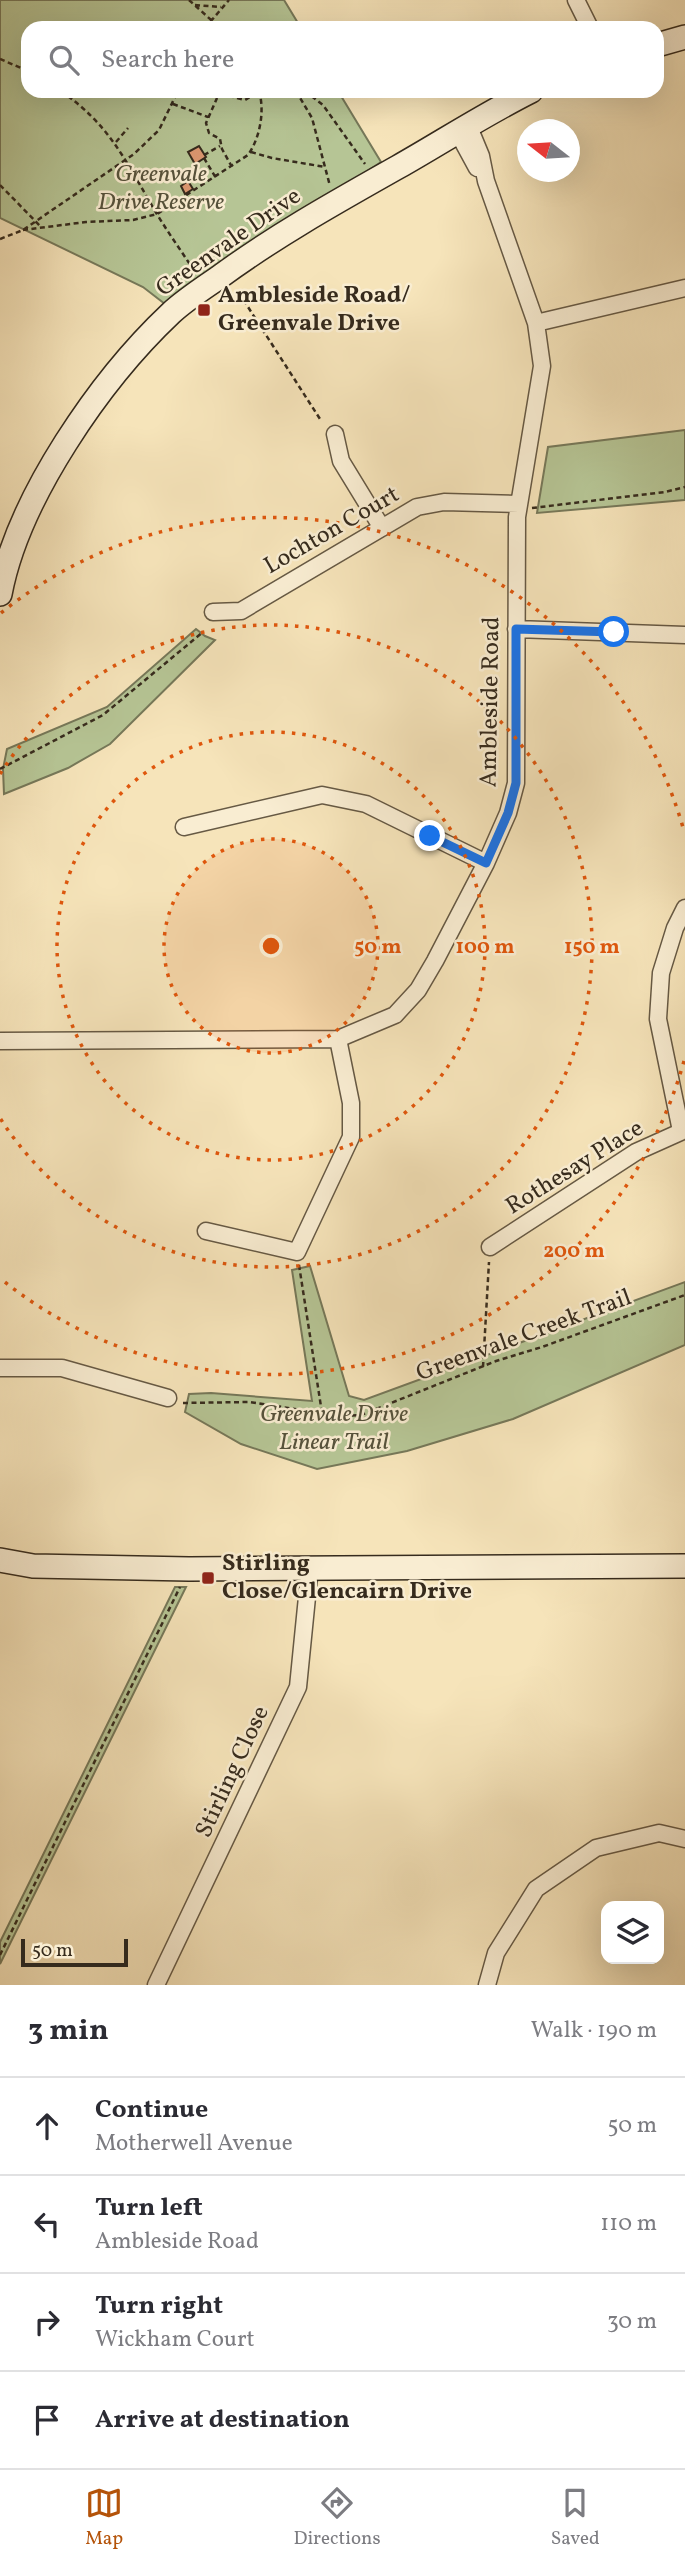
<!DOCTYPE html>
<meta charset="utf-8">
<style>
body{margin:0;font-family:Vollkorn,serif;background:#f2f2f3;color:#2b2b33}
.controls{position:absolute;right:21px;bottom:21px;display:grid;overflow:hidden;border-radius:14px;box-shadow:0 7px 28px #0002}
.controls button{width:63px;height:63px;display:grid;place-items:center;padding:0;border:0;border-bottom:2px solid #e1e1e2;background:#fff;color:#2b2b33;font:35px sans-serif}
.compass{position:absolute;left:517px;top:119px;width:63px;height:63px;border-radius:50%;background:#fff;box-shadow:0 7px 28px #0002;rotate:287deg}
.scale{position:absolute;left:21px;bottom:18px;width:107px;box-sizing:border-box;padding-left:7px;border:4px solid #362b1d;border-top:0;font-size:19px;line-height:24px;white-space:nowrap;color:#362b1d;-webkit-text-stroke:5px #f9edd2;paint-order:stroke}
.stop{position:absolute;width:21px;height:21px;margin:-16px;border:5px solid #1a73e8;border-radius:50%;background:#fff}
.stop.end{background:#1a73e8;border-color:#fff;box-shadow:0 2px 7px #0008}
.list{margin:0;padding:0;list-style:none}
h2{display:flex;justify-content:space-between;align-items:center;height:91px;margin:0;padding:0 28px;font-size:30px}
h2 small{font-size:23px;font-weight:400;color:#7c7c81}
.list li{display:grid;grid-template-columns:46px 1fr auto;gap:21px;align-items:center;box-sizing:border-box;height:98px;padding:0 28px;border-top:2px solid #e1e1e2}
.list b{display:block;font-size:26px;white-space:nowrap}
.list p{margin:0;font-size:23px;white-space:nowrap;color:#7c7c81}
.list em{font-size:23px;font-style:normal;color:#7c7c81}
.icon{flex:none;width:38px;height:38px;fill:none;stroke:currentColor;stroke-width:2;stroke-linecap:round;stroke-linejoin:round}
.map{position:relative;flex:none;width:685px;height:1985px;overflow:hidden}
.search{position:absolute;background:#fff;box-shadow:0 7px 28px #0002;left:21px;right:21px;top:21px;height:77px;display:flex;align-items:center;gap:18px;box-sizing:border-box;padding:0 24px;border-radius:21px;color:#7c7c81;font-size:26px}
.sheet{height:483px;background:#fff}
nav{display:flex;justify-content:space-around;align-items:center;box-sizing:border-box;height:98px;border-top:2px solid #e1e1e2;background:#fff;font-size:19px;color:#7c7c81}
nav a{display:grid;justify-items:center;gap:4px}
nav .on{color:#b45309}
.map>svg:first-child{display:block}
.green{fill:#b6c595;stroke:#767859;stroke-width:2}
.building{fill:#dc9771;stroke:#362b1d;stroke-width:2}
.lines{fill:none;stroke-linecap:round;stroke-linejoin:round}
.street-casing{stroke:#665944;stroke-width:19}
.secondary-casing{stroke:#362b1d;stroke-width:26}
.path{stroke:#362b1d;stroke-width:2.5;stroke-dasharray:5 3.5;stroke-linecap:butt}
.street{stroke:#f9edd2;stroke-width:16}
.secondary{stroke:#f9edd2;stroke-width:23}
.route{stroke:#1a73e8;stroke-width:9}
.ring{fill:none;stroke:#df570d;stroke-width:3.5;stroke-dasharray:3.5 7}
.poi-dot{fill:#8f2418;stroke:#f9edd2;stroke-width:2.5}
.labels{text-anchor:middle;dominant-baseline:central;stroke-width:5;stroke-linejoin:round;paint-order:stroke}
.park-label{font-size:24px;font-style:italic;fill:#56523b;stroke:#f9edd2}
.street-label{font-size:24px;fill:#362b1d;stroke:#f9edd2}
.poi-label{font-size:24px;font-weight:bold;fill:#362b1d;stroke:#f9edd2;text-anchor:start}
.centre{fill:#df570d;stroke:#f9edd2;stroke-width:3.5}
.ring-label{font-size:21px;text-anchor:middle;font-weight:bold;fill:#df570d;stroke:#f9edd2;stroke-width:5;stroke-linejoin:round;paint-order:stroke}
</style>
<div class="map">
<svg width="685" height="1985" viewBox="0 0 685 1985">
<rect width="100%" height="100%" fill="#f6e4ba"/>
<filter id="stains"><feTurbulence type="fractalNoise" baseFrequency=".00286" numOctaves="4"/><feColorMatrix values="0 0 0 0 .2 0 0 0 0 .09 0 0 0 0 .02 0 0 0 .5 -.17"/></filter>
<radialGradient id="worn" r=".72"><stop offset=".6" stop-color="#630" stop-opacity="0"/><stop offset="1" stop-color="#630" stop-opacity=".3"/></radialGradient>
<path class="green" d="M0,0H284L301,28H28V91H338L381,162L165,304L143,287L0,218Z
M685,430V500L537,513L548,447Z
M196,629L205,636L215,640L110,744L68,768L4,794L3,769L7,749L107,707Z
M310,1266L349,1396L364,1400L685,1282V1345L513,1419L407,1451L317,1469L241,1444L185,1412L189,1394L211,1393L312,1401L292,1270Z
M175,1587H186L0,1964V1942Z"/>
<path class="building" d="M199,146L206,157L195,164L188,152Z
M188,181L193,189L185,194L181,186Z"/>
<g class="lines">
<defs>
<path id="street" d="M576,0L590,28
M458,133L477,168
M536,323L685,288
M335,434L341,461L382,528
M213,612L241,611L417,507L444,502L519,504
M516,629L685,635
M184,827L322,795L366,804L486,863
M0,1041L338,1039L395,1015L418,990L435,961L486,863L508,813L516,783L517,517L542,366L536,323L486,181L481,156L469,127
M681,1131L658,1019L661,973L675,928L685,908
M206,1231L297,1252L351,1137V1103L338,1039
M490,1247L636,1152L685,1130
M0,1368H62L168,1398
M156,1985L298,1687L310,1567
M487,1985L496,1953L536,1889L596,1848L659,1833L685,1839"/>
<path id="secondary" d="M657,45L685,37
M0,594C18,498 101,379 171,313C185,300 202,289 218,278C275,236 336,202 398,167C442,142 485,114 531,91
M0,1560L33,1566L189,1569L685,1566"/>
</defs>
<use href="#street" class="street-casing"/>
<use href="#secondary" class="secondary-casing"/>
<path class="path" d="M189,0L220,28
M195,5L221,7
M205,28L229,0
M0,59L28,71
M61,91C108,124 123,156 151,204C164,227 180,249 195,272
M296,91L312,118L330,186
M305,91L323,105L365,164
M173,104L208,117
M116,142L128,128
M251,152L272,158L325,167
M204,155L220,146
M204,158L216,178
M232,167L222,149L220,139L209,133L206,123L217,98L225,95L245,100L258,92
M0,185L41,227
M23,230L86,222L133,220L157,214L248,155C260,138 265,111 259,91
M0,239L23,230L134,154L159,130L178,91
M239,293L320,419
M532,508L665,492L685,487
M0,769L103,715L203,632
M299,1265L322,1413
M483,1367L489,1262
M183,1403L250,1402L340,1416L361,1415L496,1361L542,1347L685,1295
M0,1955L180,1587"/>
<use href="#street" class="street"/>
<use href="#secondary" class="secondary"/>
</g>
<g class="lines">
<path class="route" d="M430,836L486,863L508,813L516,783V629L614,632"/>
</g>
<circle cx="271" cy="946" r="107" fill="#df570d" fill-opacity=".12"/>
<g class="ring">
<circle cx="271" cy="946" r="107"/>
<circle cx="271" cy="946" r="214"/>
<path d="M0 774A321 321 0 1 1 0 1118"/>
<path d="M684 1061A429 429 0 0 1 1 1279M1 613A429 429 0 0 1 684 831"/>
</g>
<g class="poi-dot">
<rect x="197" y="303" width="14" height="14" rx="3.5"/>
<rect x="201" y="1571" width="14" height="14" rx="3.5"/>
</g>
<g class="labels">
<g class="park-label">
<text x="161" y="175">Greenvale<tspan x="161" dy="28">Drive Reserve</tspan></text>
<text x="334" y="1415">Greenvale Drive<tspan x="334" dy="28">Linear Trail</tspan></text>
</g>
<g class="street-label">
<text transform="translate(229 243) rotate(-35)">Greenvale Drive</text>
<text transform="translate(332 531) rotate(-30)">Lochton Court</text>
<text transform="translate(491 702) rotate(-89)">Ambleside Road</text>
<text transform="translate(575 1168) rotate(-32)">Rothesay Place</text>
<text transform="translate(524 1336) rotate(-20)">Greenvale Creek Trail</text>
<text transform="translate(233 1772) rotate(-65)">Stirling Close</text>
</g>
<g class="poi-label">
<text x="218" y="296">Ambleside Road/<tspan x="218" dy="28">Greenvale Drive</tspan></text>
<text x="222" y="1564">Stirling<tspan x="222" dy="28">Close/Glencairn Drive</tspan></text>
</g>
</g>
<circle cx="271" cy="946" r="10" class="centre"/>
<g class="ring-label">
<text x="378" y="953">50 m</text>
<text x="485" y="953">100 m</text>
<text x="592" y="953">150 m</text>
<text x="574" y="1257">200 m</text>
</g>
<rect width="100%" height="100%" filter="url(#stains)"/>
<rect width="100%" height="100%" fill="url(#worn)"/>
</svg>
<div class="controls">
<button><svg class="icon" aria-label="layers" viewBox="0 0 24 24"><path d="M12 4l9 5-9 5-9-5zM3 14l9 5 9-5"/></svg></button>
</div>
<svg class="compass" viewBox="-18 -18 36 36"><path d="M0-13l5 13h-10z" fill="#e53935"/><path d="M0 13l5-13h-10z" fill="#7c7c81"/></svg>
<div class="scale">50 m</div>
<div class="stop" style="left:614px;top:632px"></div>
<div class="stop end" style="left:430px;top:836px"></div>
<div class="search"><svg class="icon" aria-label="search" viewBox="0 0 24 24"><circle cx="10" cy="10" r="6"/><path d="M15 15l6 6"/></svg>Search here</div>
</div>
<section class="sheet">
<h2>3 min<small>Walk · 190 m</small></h2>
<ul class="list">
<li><svg class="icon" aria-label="ahead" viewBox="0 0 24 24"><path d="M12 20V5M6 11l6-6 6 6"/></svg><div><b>Continue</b><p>Motherwell Avenue</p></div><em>50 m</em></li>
<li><svg class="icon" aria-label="left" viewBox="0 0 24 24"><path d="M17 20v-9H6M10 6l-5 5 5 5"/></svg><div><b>Turn left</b><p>Ambleside Road</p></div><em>110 m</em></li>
<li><svg class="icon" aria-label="right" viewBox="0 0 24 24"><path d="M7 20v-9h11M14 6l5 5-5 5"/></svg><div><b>Turn right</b><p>Wickham Court</p></div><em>30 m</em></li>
<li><svg class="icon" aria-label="arrive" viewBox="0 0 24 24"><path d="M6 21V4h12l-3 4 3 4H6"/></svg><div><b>Arrive at destination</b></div></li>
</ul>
</section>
<nav>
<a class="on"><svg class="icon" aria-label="map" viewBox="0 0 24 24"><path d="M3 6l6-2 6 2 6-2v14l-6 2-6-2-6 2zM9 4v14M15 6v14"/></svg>Map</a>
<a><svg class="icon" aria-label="directions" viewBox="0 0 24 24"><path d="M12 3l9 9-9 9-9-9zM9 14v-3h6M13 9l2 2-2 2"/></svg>Directions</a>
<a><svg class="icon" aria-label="saved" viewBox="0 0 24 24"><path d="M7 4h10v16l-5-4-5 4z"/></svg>Saved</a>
</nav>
